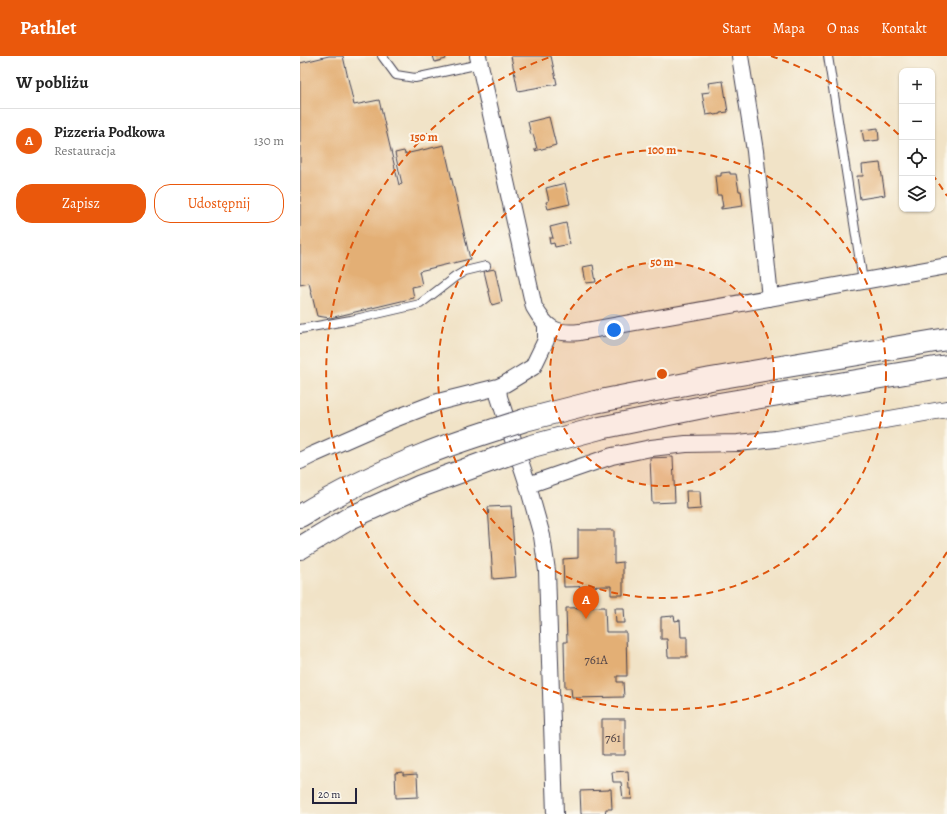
<!DOCTYPE html>
<html lang="pl">
<meta charset="utf-8">
<style>
body{margin:0;font-family:Alegreya,serif;background:#f2f2f2;color:#222}
.controls{position:absolute;right:12px;top:12px;display:grid;overflow:hidden;border-radius:8px;box-shadow:0 1px 3px #0004}
.controls button{width:36px;height:36px;display:grid;place-items:center;padding:0;border:0;border-bottom:1px solid #e0e0e0;background:#fff;color:#222;font:20px sans-serif}
.scale{position:absolute;left:12px;bottom:10px;width:45px;box-sizing:border-box;padding-left:4px;border:2px solid #22223b;border-top:0;font-size:11px;line-height:14px;white-space:nowrap;color:#22223b;-webkit-text-stroke:3px #fbf7ec;paint-order:stroke}
.you{position:absolute;left:314px;top:274px;width:14px;height:14px;margin:-10px;border:3px solid #fff;border-radius:50%;background:#1a73e8;box-shadow:0 0 0 6px #1a73e833}
.badge{display:grid;place-items:center;width:26px;height:26px;border-radius:50%;background:#ea580c;color:#fff;font-size:13px;font-weight:700}
.pin{position:absolute;translate:-50% -33px;filter:drop-shadow(0 1px 2px #0008)}
.pin::after{content:'';position:absolute;top:21px;width:14px;height:12px;background:inherit;clip-path:polygon(0 0,100% 0,50% 100%)}
.list{margin:0;padding:0;list-style:none}
h2{display:flex;justify-content:space-between;align-items:center;height:52px;margin:0;padding:0 16px;font-size:17px}
h2 small{font-size:13px;font-weight:400;color:#767676}
.list li{display:grid;grid-template-columns:26px 1fr auto;gap:12px;align-items:center;box-sizing:border-box;height:64px;padding:0 16px;border-top:1px solid #e0e0e0}
.list b{display:block;font-size:15px;white-space:nowrap}
.list p{margin:0;font-size:13px;white-space:nowrap;color:#767676}
.list em{font-size:13px;font-style:normal;color:#767676}
.actions{display:flex;gap:8px;padding:12px 16px}
.actions a{flex:1;padding:9px 0;border:1px solid #ea580c;border-radius:16px;text-align:center;font-size:14px;color:#ea580c}
.actions .main{background:#ea580c;color:#fff}
.icon{flex:none;width:22px;height:22px;fill:none;stroke:currentColor;stroke-width:2;stroke-linecap:round;stroke-linejoin:round}
.map{position:relative;flex:none;width:647px;height:758px;overflow:hidden}
header{display:flex;align-items:center;gap:24px;box-sizing:border-box;height:56px;padding:0 20px;background:#ea580c;color:#fff}
header strong{font-size:19px}
nav{display:flex;gap:22px;margin-inline-start:auto;font-size:14px}
main{display:flex}
aside{flex:1;background:#fff}
.map>svg:first-child{display:block}
.building{fill:#e3af74}
.lines{fill:none;stroke-linecap:round;stroke-linejoin:round}
.lane-casing{stroke:#413f50;stroke-width:10}
.street-casing{stroke:#413f50;stroke-width:18}
.secondary-casing{stroke:#413f50;stroke-width:24}
.lane{stroke:#fff;stroke-width:8}
.street{stroke:#fff;stroke-width:16}
.secondary{stroke:#fff;stroke-width:22}
.secondary-bridge-casing{stroke:#413f50;stroke-width:24;stroke-linecap:butt}
.secondary-bridge{stroke:#fff;stroke-width:22}
.ring{fill:none;stroke:#de560e;stroke-width:2;stroke-dasharray:7 5}
.labels{text-anchor:middle;dominant-baseline:central;stroke-width:4;stroke-linejoin:round;paint-order:stroke}
.number-label{font-size:13px;fill:#524549}
.centre{fill:#de560e;stroke:#fbf7ec;stroke-width:2}
.ring-label{font-size:12px;text-anchor:middle;font-weight:bold;fill:#de560e;stroke:#fbf7ec;stroke-width:4;stroke-linejoin:round;paint-order:stroke}
</style>
<header>
<strong>Pathlet</strong>
<nav><a>Start</a><a>Mapa</a><a>O nas</a><a>Kontakt</a></nav>
</header>
<main>
<aside>
<h2>W pobliżu<small></small></h2>
<ul class="list">
<li><span class="badge">A</span><div><b>Pizzeria Podkowa</b><p>Restauracja</p></div><em>130 m</em></li>
</ul>
<div class="actions"><a class="main">Zapisz</a><a>Udostępnij</a></div>
</aside>
<div class="map">
<svg width="647" height="758" viewBox="0 0 647 758">
<rect width="100%" height="100%" fill="#fbf7ec"/>
<filter id="ink" filterUnits="userSpaceOnUse"><feTurbulence type="fractalNoise" baseFrequency=".025" numOctaves="2"/><feDisplacementMap in="SourceGraphic" scale="8" xChannelSelector="R" yChannelSelector="G"/><feConvolveMatrix kernelMatrix="1 2 1 2 8 2 1 2 1" color-interpolation-filters="sRGB"/></filter>
<filter id="wash" filterUnits="userSpaceOnUse"><feTurbulence type="fractalNoise" baseFrequency=".012" numOctaves="4" result="noise"/><feDisplacementMap in="SourceGraphic" scale="16" xChannelSelector="R" yChannelSelector="G"/><feGaussianBlur stdDeviation="0.9" result="paint"/><feColorMatrix in="noise" values="0 0 0 0 0 0 0 0 0 0 0 0 0 0 0 0 0 1.4 0 .05"/><feComposite in="paint" operator="in"/></filter>
<g filter="url(#wash)">
<rect width="100%" height="100%" fill="#f1e3c7"/>
<g id="blocks">
<path class="building" d="M29,0H43L54,49L79,44L99,129L102,128L95,97L104,95L105,98L144,89L170,203L119,215L122,229L112,231L114,242L30,262L17,260L9,227L0,229V7Z
M133,0H145L146,3L135,6Z
M211,0H251L257,28L218,35Z
M423,25L428,56L420,57V58L414,59L413,58L406,59L402,37L410,36L408,27Z
M249,61L256,89L235,95V93H237L233,78L231,79L228,66Z
M578,72L579,84L564,86L562,74Z
M580,107L585,139L560,143L557,120H563L562,109Z
M430,116V118H436L439,135H441L443,150L421,153V151H423L421,139H417L415,120H421V117Z
M265,127L270,148L248,153L246,146L249,145L246,132Z
M266,167L270,188L255,191L254,187L250,188L249,182H253L250,171Z
M293,209L296,226L286,227L283,211Z
M195,213L202,246L192,249L184,215Z
M373,401L375,446L352,447L350,402Z
M386,435H400L401,453L387,454Z
M211,450L216,521L193,523L188,451Z
M278,474H314V507L323,506V539H311V530L264,531L263,503L278,502Z
M305,551L306,576H326L327,620H317V626H323L324,641L272,642L271,632H265L264,586H267L266,552Z
M315,552H324L325,567H316Z
M374,560L375,565L380,564L381,581H387V601H368L367,583H361V561Z
M302,663H325V699H302Z
M328,715L329,733H331L332,743H323L321,726H313L312,716Z
M103,716V719L117,718L118,741L96,742L95,717Z
M309,733H311L312,753H306L305,758H281L280,735L309,734Z"/>
</g>
</g>
<g filter="url(#ink)">
<use href="#blocks" fill-opacity="0" stroke="#413f50" stroke-width="1"/>
<g class="lines">
<defs>
<path id="lane" d="M82,0L96,19L115,22L180,8
M528,0L563,225
M0,273L51,264L120,248L155,221L165,215L186,210"/>
<path id="street" d="M178,0L234,251C246,272 255,279 280,276L647,210
M440,0L455,95L470,242
M198,331L199,341L226,423L242,480L247,515L255,758
M0,405L12,399L94,363L138,346L198,331L205,328L233,311L246,284V269
M228,429L312,400L351,392L386,388L438,387L476,383L647,353"/>
<path id="secondary" d="M225,364L295,346L411,323L647,283
M232,390L300,372L413,349L647,310
M0,460C39,436 81,416 123,399C147,389 172,381 197,373
M0,492L50,462L121,430L206,399"/>
</defs>
<use href="#lane" class="lane-casing"/>
<use href="#street" class="street-casing"/>
<use href="#secondary" class="secondary-casing"/>
<use href="#lane" class="lane"/>
<use href="#street" class="street"/>
<use href="#secondary" class="secondary"/>
<defs>
<path id="secondary-bridge" d="M197,373L225,364
M206,399L232,390"/>
</defs>
<use href="#secondary-bridge" class="secondary-bridge-casing"/>
<use href="#secondary-bridge" class="secondary-bridge"/>
</g>
</g>
<circle cx="362" cy="318" r="112" fill="#de560e" fill-opacity=".12"/>
<g class="ring">
<circle cx="362" cy="318" r="112"/>
<circle cx="362" cy="318" r="224"/>
<path d="M647 496A336 336 0 1 1 253 0M471 0A336 336 0 0 1 602 82M632 118A336 336 0 0 1 647 140"/>
</g>
<g class="labels">
<g class="number-label">
<text x="296" y="603">761A</text>
<text x="313" y="681">761</text>
</g>
</g>
<circle cx="362" cy="318" r="6" class="centre"/>
<g class="ring-label">
<text x="124" y="85">150 m</text>
<text x="362" y="98">100 m</text>
<text x="362" y="210">50 m</text>
</g>
</svg>
<div class="controls">
<button>+</button>
<button>−</button>
<button><svg class="icon" aria-label="locate" viewBox="0 0 24 24"><circle cx="12" cy="12" r="6"/><path d="M12 2v4M12 18v4M2 12h4M18 12h4"/></svg></button>
<button><svg class="icon" aria-label="layers" viewBox="0 0 24 24"><path d="M12 4l9 5-9 5-9-5zM3 14l9 5 9-5"/></svg></button>
</div>
<div class="scale">20 m</div>
<div class="you"></div>
<div class="pin badge" style="left:286px;top:563px">A</div>
</div>
</main>
